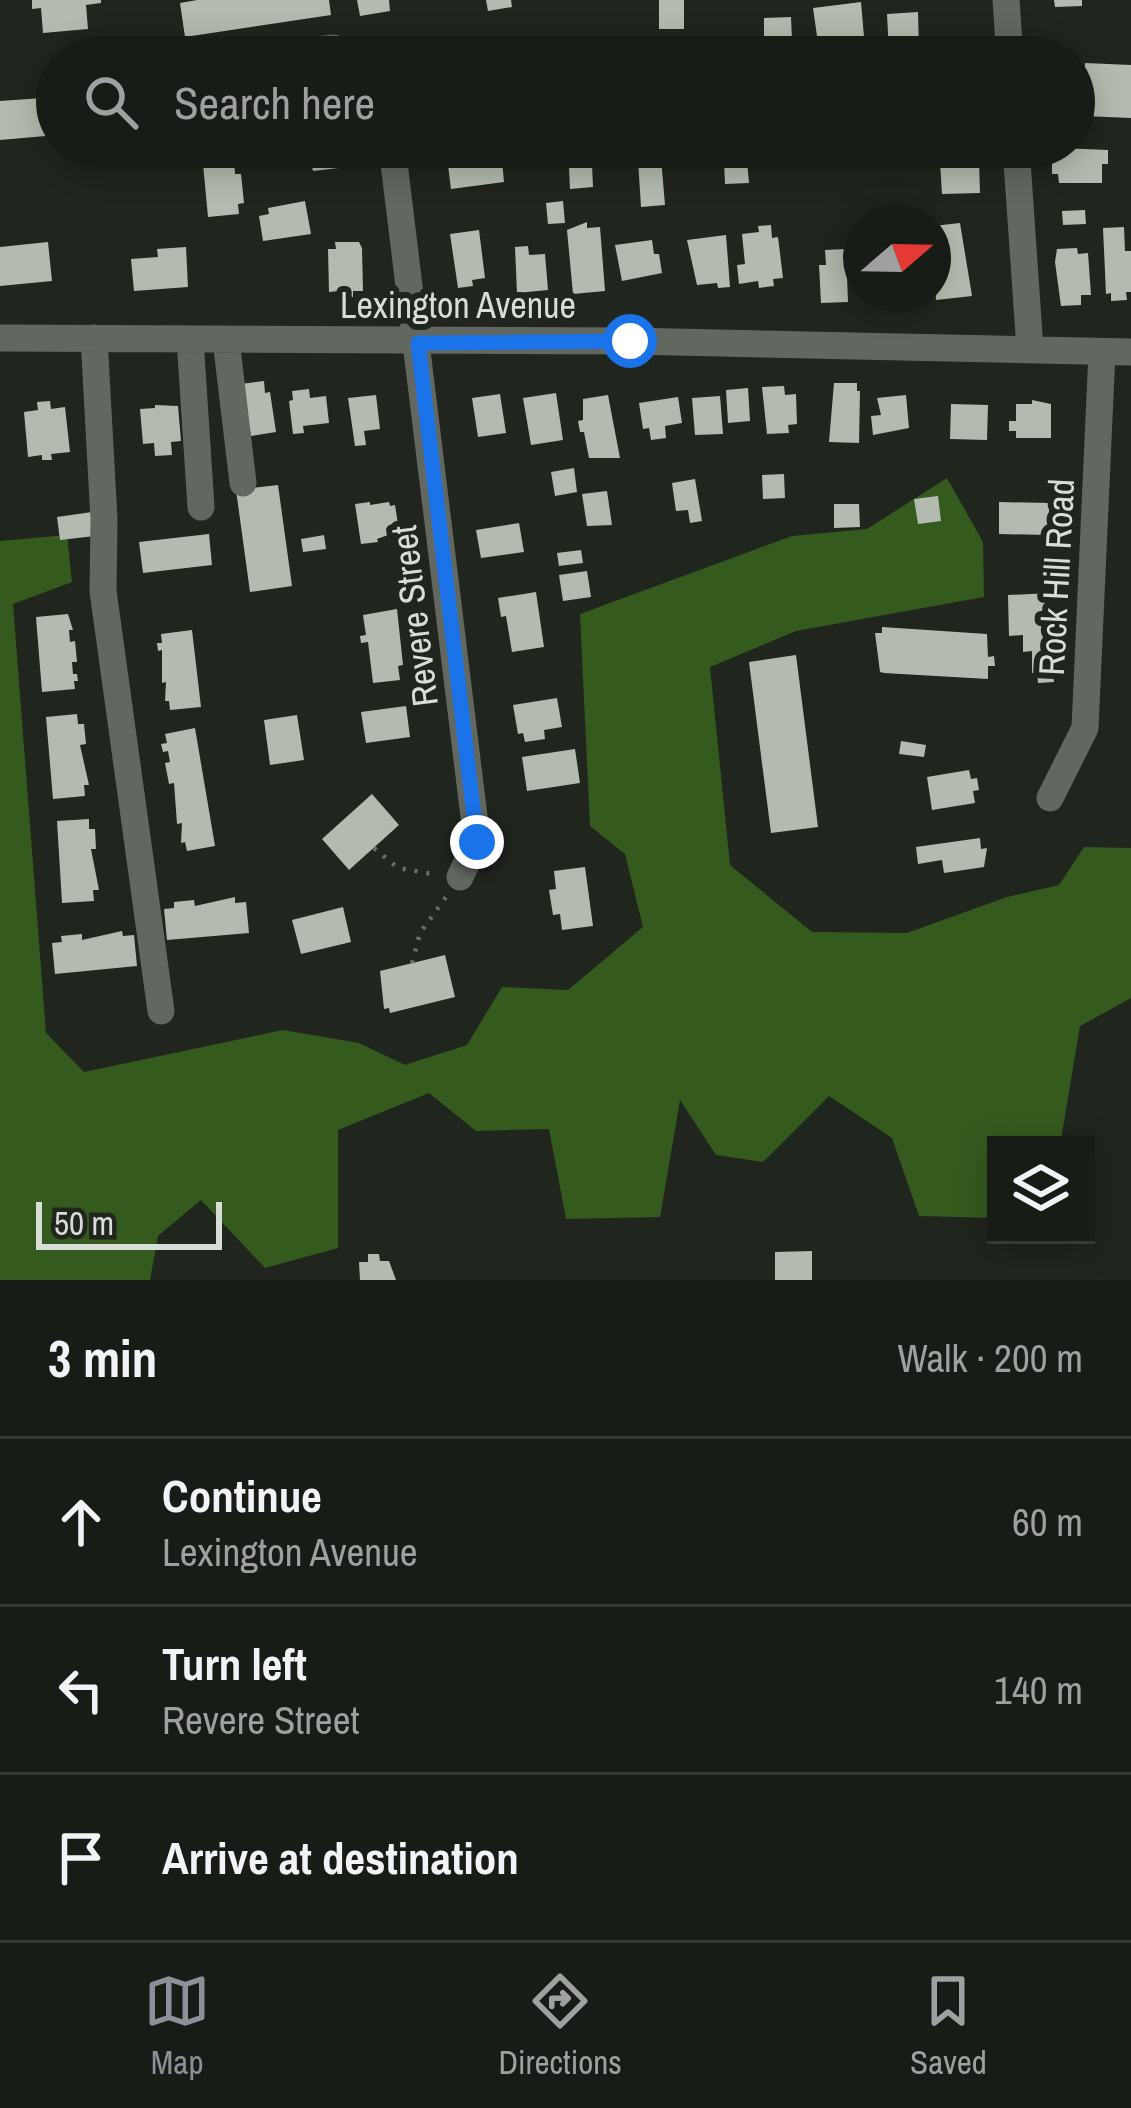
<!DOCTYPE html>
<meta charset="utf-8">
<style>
body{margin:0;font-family:"Archivo Narrow",sans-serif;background:#21251f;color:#f1f3f6}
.controls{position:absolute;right:36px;bottom:36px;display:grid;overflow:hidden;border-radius:0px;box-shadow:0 6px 30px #0003}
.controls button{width:108px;height:108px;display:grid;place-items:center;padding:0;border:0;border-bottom:3px solid #363a35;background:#181c16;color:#f1f3f6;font:60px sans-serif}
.compass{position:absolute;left:843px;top:204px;width:108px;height:108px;border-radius:50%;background:#181c16;box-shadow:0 6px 30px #0003;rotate:70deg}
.scale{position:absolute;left:36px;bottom:30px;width:186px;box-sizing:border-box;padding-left:12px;border:6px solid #d9ddd7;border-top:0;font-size:33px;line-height:42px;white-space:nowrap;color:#d9ddd7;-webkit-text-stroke:9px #20251d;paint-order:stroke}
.stop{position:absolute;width:36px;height:36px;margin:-27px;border:9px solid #1a73e8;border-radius:50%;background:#fff}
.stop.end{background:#1a73e8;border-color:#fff;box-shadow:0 3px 12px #0008}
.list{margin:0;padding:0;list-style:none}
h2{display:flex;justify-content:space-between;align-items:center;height:156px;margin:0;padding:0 48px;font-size:51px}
h2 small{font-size:39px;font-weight:400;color:#9fa1a1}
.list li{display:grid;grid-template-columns:78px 1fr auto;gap:36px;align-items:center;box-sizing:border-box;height:168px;padding:0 48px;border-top:3px solid #363a35}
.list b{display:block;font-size:45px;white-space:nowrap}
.list p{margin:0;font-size:39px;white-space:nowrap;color:#9fa1a1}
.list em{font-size:39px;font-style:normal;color:#9fa1a1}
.icon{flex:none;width:66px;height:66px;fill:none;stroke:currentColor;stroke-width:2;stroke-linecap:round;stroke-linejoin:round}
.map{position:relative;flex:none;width:1131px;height:1280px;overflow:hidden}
.search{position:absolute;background:#181c16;box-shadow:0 6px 30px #0003;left:36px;right:36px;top:36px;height:132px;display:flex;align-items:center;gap:30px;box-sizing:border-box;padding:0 42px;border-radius:66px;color:#9fa1a1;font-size:45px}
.sheet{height:660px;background:#181c16}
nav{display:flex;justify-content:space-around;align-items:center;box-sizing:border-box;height:168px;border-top:3px solid #363a35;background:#181c16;font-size:33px;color:#9fa1a1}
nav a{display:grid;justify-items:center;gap:6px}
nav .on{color:#8c9099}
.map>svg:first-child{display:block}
.forest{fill:#355a1e}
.building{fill:#b3bbb0}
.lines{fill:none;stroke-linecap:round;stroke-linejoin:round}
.path{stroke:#6a6f68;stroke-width:4.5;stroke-dasharray:3 9;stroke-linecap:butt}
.minor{stroke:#62685f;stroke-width:27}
.route{stroke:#1a73e8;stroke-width:15}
.labels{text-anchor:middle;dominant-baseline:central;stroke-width:12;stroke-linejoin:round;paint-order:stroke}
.street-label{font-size:36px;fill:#d9ddd7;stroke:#20251d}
</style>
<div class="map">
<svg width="1131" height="1280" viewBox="0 0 1131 1280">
<rect width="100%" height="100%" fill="#20251d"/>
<path class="forest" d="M947,478L983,542L984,597L796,631L710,667L730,865L812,932L907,933L1007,897L1059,885L1084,847L1131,848V998L1080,1026L1060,1145H996V1218L919,1216L892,1138L829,1096L763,1162L716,1155L680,1100L660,1217L566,1219L549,1129L476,1131L429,1093L338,1130V1248L265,1268L201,1200L158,1236L150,1280H0V541L67,535L72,582L13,604L46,1033L84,1072L283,1030L359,1043L405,1065L467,1045L502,987L568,990L643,927L625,854L590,826L580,614L792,536L867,529Z"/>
<path class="building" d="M32,0H101V3L86,5L88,29L43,33L41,8L32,9Z
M197,0H329L331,15L185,37L180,3Z
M357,0H389L390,11L360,16Z
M486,0H511L512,7L488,11Z
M659,0H684V29H659Z
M1054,0H1082V6L1055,7Z
M861,2L865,48L819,50L813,8Z
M918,12L919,51L889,52L887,14Z
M791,17L792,40H764V18Z
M1085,63L1131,65V118L1083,116Z
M57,97V135L0,140V101Z
M296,147H344L347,167L313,171L311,162L298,164Z
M1059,148L1108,150V164H1102V183H1059L1058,174H1052V160L1058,159Z
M501,150L504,182L451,189L447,157Z
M661,158L665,205L641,207L638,160Z
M747,160L749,183L725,184L724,161Z
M234,161L235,174H241L244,203L238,204L239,214L208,217L203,164Z
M979,161L980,193L942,194L940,162Z
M592,165L593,187L570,189L569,167Z
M305,201L311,234L263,241L259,216L269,214L268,208Z
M563,201L565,223L548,224L546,203Z
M1085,210L1086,224L1063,225L1062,211Z
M587,222V228L600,227L605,291L573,294L567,230Z
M960,223L972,296L936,300L933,226Z
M771,225L772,238L778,237L783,278L773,279L774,286L759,288L758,281L739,284L737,265L745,264L742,234L759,232L758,226Z
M1124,227L1125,251H1131V292H1126L1127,300L1111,301V293L1106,294L1103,228Z
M479,230L485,278L472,280L473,286L458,288L450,234Z
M726,235L730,287L718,288L717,283L697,285L687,240Z
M652,240L654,254H659L662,273L622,281L615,245Z
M48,242L52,281L0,286V247Z
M335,242H359L362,248L363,291H353V297H339V291L329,292L328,249H336Z
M528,246L529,255L545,254L548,290L517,293L515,247Z
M186,247L188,287L134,291L131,259L158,257L157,249Z
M1077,248L1078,254L1088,253L1091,295H1081V305L1061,306L1055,262L1057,249Z
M846,249L848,302L821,303L819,265H826L825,250Z
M264,381L265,393L270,392L276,432L251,436L241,384Z
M834,383H857V391H860L859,443L829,442Z
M784,386L785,395L796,394L797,424L788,425L789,433L767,434L762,387Z
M748,388L750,421L728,423L726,390Z
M309,389L310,398L326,396L329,423L303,426L304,433L293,434L289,401L293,400L292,391Z
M556,393L563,440L531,445L523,398Z
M500,394L506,433L478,437L472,398Z
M376,395L380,429L364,431L366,445L355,446L348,398Z
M608,395L620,458H589L584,432H580L578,421L583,420V399Z
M906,395L909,428L873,435L871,416L881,415L877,398Z
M720,396L723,434L695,435L692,398Z
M678,397L682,423L665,426L666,438L651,440L649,428L643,429L639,403Z
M1032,400L1051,404V438H1016V431H1009V421H1016V404H1032Z
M50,401L51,409L65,407L70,452L51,454L52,460H42V455L28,457L24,412L38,410L37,402Z
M951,404L988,405L987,440L950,439Z
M155,405L178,406L181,441L171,442L172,455L155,456L154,443L143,444L140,409L155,408Z
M574,468L577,492L555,496L551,472Z
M784,474L785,498L763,499L762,475Z
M695,479L702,521L690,523L688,510L676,511L672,483Z
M278,485L292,586L250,592L236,490Z
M607,491L612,525L587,526L582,494Z
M938,496L941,521L918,524L914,499Z
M370,502V505L389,502L390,506L395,505L399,531L377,539L378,542L361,544L355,504Z
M999,502L1049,503V535L999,534Z
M834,504H859L860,527L834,528Z
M92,512L95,536L60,540L57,517Z
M519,523L524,552L481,558L476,530Z
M209,534L212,565L143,573L139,542Z
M324,535L326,549L303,552L301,539Z
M581,550L583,563L559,566L557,553Z
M587,571L591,597L563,601L559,575Z
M536,592L544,647L512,652L506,616L501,617L498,598Z
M1051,593L1054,646H1059L1060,672H1053L1054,682L1038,683L1037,672L1032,673V651L1023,652V635L1009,636L1008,595Z
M397,609L403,665L398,666L400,680L373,683L368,642L361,643L360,636L366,635L363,615Z
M68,614L73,630H69L70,642L75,641L77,662H72L73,674H77L78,681H74L75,689L42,692L36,617Z
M882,627L987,634L988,657L994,656L995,666H988V679L884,673L880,672L875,633H882Z
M192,630L201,707L170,710L169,701H165L166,682L162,683V650L158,651L157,643H162L161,634Z
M796,655L818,827L771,833L749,662Z
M557,698L562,727L544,730L545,739L525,742L523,733L518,734L513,705Z
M406,706L410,737L366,743L361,712Z
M77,714L78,724H84L86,744L80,745L89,785H84L85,796L53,799L46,717Z
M297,715L304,760L270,765L264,720Z
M195,728L215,846L187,851L185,842L181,843L182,823L177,824L174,783L169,784L165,763L170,762L168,751L163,752L161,744L167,743L165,734Z
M901,741L926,745L924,757L899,754Z
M575,749L580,783L527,791L522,757Z
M969,770L971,779L977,778L979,790L973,791L975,803L932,810L927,777Z
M372,794L399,825L349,870L322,839Z
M89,819V829H95L96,849H91L99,890H93L94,901L62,903L57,821Z
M980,838L981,849L987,848L984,867L944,873L942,860L918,864L916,847Z
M585,867L593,926L562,930L560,914L553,915L549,890L556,889L554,871Z
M235,897V903L246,902L249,933L167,940L164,909L174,908V902L194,900L195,906Z
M343,907L351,942L301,954L292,920Z
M122,931L123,936L134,935L137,966L55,974L52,943L62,942L61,936L82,934V940Z
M445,955L455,997L390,1013L389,1008L384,1009L380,971Z
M812,1251V1280H775V1252Z
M368,1254H379L380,1261H389L396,1280H360L359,1262H368Z"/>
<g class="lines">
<path class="path" d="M374,848L398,868L438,875
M412,963L420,933L446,897"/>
<path class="minor" d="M1006,0L1010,57
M249,57L334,48
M392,147L477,841L460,877
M1016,147L1030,349
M0,338L630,341L1131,352
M94,338L104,519L103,591L161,1011
M190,339L201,507
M226,340L243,483
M1050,798L1085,728L1102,352"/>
</g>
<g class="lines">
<path class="route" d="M477,842L418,343L630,341"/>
</g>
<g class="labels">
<g class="street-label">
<text x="458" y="305">Lexington Avenue</text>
<text transform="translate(1056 577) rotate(-87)">Rock Hill Road</text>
<text transform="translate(414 616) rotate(-97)">Revere Street</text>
</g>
</g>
</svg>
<div class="controls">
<button><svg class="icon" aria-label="layers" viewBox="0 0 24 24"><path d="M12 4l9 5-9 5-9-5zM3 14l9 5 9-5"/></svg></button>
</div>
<svg class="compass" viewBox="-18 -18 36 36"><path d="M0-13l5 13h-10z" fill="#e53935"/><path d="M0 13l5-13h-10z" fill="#9fa1a1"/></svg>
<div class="scale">50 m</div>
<div class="stop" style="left:630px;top:341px"></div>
<div class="stop end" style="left:477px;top:842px"></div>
<div class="search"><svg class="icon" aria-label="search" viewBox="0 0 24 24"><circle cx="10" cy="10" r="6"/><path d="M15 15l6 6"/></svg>Search here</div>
</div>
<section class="sheet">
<h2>3 min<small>Walk · 200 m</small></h2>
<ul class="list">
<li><svg class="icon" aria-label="ahead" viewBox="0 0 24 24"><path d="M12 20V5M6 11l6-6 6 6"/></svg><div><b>Continue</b><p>Lexington Avenue</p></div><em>60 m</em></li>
<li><svg class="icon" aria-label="left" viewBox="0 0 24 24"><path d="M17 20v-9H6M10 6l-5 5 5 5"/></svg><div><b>Turn left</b><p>Revere Street</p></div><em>140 m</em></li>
<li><svg class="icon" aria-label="arrive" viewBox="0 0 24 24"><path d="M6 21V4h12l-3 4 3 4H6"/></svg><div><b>Arrive at destination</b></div></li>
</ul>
</section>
<nav>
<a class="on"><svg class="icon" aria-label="map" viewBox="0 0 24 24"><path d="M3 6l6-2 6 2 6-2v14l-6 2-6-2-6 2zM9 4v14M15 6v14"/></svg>Map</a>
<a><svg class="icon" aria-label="directions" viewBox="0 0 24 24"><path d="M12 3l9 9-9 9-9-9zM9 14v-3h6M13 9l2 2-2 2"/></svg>Directions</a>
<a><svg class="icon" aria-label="saved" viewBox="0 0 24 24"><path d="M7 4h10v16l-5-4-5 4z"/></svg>Saved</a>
</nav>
